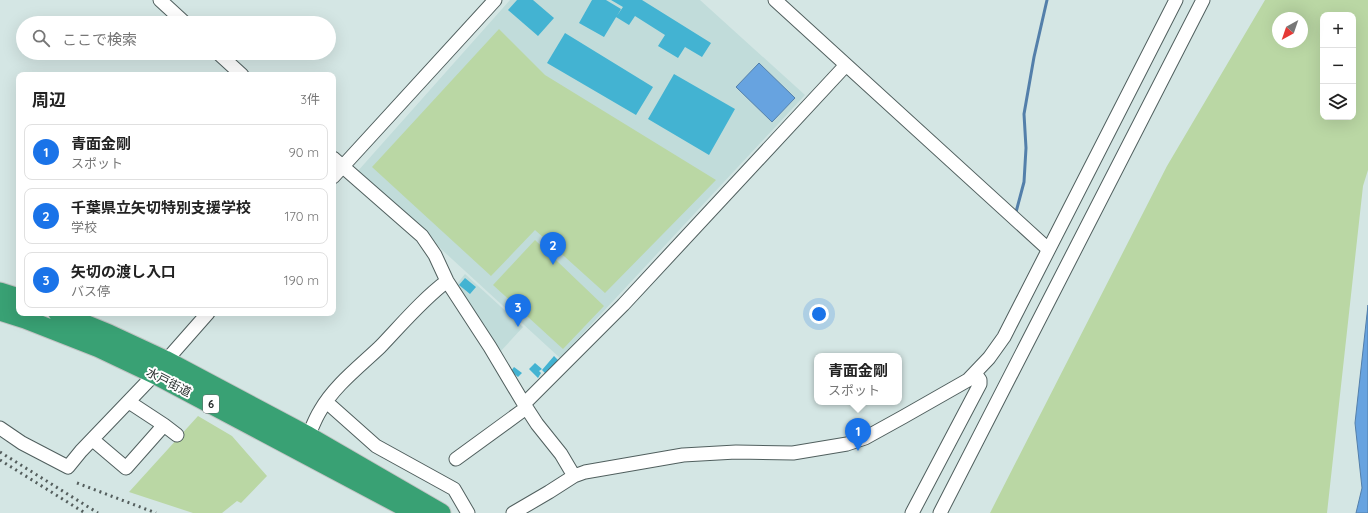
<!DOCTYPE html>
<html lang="ja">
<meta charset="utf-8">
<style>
body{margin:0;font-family:Quicksand,"Noto Sans JP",sans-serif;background:#f6f6f6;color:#222}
.controls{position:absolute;right:12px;top:12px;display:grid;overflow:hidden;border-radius:8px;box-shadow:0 4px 16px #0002}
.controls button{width:36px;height:36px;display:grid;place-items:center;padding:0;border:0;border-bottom:1px solid #e0e0e0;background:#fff;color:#222;font:20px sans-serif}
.compass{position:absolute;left:1272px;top:12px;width:36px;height:36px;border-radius:50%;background:#fff;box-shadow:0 4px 16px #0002;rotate:220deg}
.you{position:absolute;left:819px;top:314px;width:14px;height:14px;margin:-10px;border:3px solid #fff;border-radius:50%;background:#1a73e8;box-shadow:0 0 0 6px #1a73e833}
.badge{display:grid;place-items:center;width:26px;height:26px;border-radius:50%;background:#1a73e8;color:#fff;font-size:13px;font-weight:700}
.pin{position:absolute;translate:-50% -33px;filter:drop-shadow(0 1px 2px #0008)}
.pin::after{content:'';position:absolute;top:21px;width:14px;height:12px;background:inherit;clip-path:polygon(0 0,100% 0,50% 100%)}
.popup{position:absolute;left:814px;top:353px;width:88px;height:52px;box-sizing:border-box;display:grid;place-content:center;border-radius:8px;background:#fff;filter:drop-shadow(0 1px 3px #0005);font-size:13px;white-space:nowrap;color:#767676}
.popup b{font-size:15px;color:#222}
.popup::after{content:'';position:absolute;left:50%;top:100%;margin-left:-8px;border:8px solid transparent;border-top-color:#fff}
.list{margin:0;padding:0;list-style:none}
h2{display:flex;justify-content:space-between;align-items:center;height:52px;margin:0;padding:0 16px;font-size:17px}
h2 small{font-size:13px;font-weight:400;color:#767676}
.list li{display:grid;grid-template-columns:26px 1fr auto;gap:12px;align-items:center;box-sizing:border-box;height:56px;margin:0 8px 8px;padding:0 8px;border:1px solid #e0e0e0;border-radius:8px}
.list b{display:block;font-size:15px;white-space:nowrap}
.list p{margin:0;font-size:13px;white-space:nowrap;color:#767676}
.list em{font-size:13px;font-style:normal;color:#767676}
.icon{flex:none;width:22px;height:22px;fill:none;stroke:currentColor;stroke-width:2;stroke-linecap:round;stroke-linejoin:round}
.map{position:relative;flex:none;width:1368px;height:513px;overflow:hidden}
.search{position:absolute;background:#fff;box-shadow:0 4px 16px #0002;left:16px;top:16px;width:320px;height:44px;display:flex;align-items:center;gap:10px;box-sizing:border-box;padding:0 14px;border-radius:22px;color:#767676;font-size:15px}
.panel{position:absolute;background:#fff;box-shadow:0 4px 16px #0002;left:16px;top:72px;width:320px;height:244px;border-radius:8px}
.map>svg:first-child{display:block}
.built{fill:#c1dcda}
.green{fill:#bad7a4;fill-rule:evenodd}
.water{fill:#67a3e0;stroke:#537faa}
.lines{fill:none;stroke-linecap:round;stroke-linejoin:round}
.stream{stroke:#537faa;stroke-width:3}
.building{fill:#43b3d2}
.minor-casing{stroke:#505f5e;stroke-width:15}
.highway-casing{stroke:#c2c4c4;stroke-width:21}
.minor{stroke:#fff;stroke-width:13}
.highway{stroke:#39a174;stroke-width:19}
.rail{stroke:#545e5d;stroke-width:3;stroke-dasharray:2 4;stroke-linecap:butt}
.labels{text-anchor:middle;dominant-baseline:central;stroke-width:4;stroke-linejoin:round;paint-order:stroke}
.shield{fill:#fff;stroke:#666b6b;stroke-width:1}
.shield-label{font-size:11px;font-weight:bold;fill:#252c2b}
.street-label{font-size:12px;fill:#252c2b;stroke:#fff}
</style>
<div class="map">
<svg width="1368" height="513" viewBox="0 0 1368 513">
<rect width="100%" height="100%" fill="#d4e6e4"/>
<path class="built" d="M510,0H700L805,95L560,358L357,172Z
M465,274L523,327L500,352L456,285Z"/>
<path class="green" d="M1265,0H1368V170L1363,186L1327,513H990L1167,166ZM1323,15H1353V117H1323ZM1278,18H1302V42H1278Z
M499,29L545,75L716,180L605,293L535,230L491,276L372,167Z
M535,240L604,306L563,349L493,285Z
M198,416L232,436L267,476L241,503L237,501L222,513H193L129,492Z"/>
<path class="water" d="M759,63L795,98L772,122L736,87Z
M1368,305V513H1356L1362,488L1355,423Z"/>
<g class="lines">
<path class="stream" d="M1016,212L1024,182L1026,148L1024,114L1034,57L1047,0"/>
</g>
<path class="building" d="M517,0H533L554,18L538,36L508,10Z
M592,0H606L621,9L604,37L579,23Z
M611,0H642L711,43L702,57L685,47L678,58L658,46L665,35L635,16L629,25L616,17L623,7Z
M565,33L653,87L636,115L547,63Z
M674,74L735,109L709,155L648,119Z
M465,278L476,287L470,294L459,285Z
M554,356L560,362L547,375L542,370Z
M535,363L542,369L539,371L541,373L538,378L529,369Z
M514,367L522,373L518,377L511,371Z"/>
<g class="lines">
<defs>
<path id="minor" d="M160,0L185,23
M775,0L1048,249
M218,53L242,75
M333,158L422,236L435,255L447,281L490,347L524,404L537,424L561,454L574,476
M333,177L495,0
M171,355L208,313
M524,404L623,305L846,65
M331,406L376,446L454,489L468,513
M164,425L177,435
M0,428L22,443L68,467L81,451L150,379
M308,436C312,428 315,419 320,411C334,386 359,367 380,347C402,324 422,300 447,281
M93,440L126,468L164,425L129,402
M456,459L526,408
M513,513L549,492L574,476L585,472L683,455L736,452L793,453L847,444L865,438L903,417L968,380L989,358L1004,337L1176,0
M912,513L980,384V380L975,373
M940,513L1203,0"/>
<path id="highway" d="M0,292L19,298
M0,311L25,319L99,348L158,376L416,513
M58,313L109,334L165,360L308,436L441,513"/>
</defs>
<use href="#minor" class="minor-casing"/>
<use href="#highway" class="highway-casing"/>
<use href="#minor" class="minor"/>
<use href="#highway" class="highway"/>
<path class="rail" d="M0,452L98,513
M0,460L85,513
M77,483L156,513"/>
</g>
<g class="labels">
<rect class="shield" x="203" y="395" width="16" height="18" rx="3"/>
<g class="shield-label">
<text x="211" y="404">6</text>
</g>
<g class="street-label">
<text transform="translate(169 382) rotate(27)">水戸街道</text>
</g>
</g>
</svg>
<div class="controls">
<button>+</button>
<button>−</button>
<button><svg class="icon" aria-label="layers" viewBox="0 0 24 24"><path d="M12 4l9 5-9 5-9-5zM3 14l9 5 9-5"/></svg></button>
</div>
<svg class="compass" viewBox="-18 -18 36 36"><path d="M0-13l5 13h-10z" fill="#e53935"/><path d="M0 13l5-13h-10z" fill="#767676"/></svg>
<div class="you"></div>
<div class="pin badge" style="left:858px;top:451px">1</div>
<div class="popup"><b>青面金剛</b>スポット</div>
<div class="pin badge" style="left:553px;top:265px">2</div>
<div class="pin badge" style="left:518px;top:327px">3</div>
<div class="search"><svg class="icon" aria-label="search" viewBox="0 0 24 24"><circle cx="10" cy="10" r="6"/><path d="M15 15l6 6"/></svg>ここで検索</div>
<section class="panel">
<h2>周辺<small>3件</small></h2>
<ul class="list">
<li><span class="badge">1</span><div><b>青面金剛</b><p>スポット</p></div><em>90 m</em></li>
<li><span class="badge">2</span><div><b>千葉県立矢切特別支援学校</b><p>学校</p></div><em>170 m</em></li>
<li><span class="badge">3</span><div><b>矢切の渡し入口</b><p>バス停</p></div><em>190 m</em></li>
</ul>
</section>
</div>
